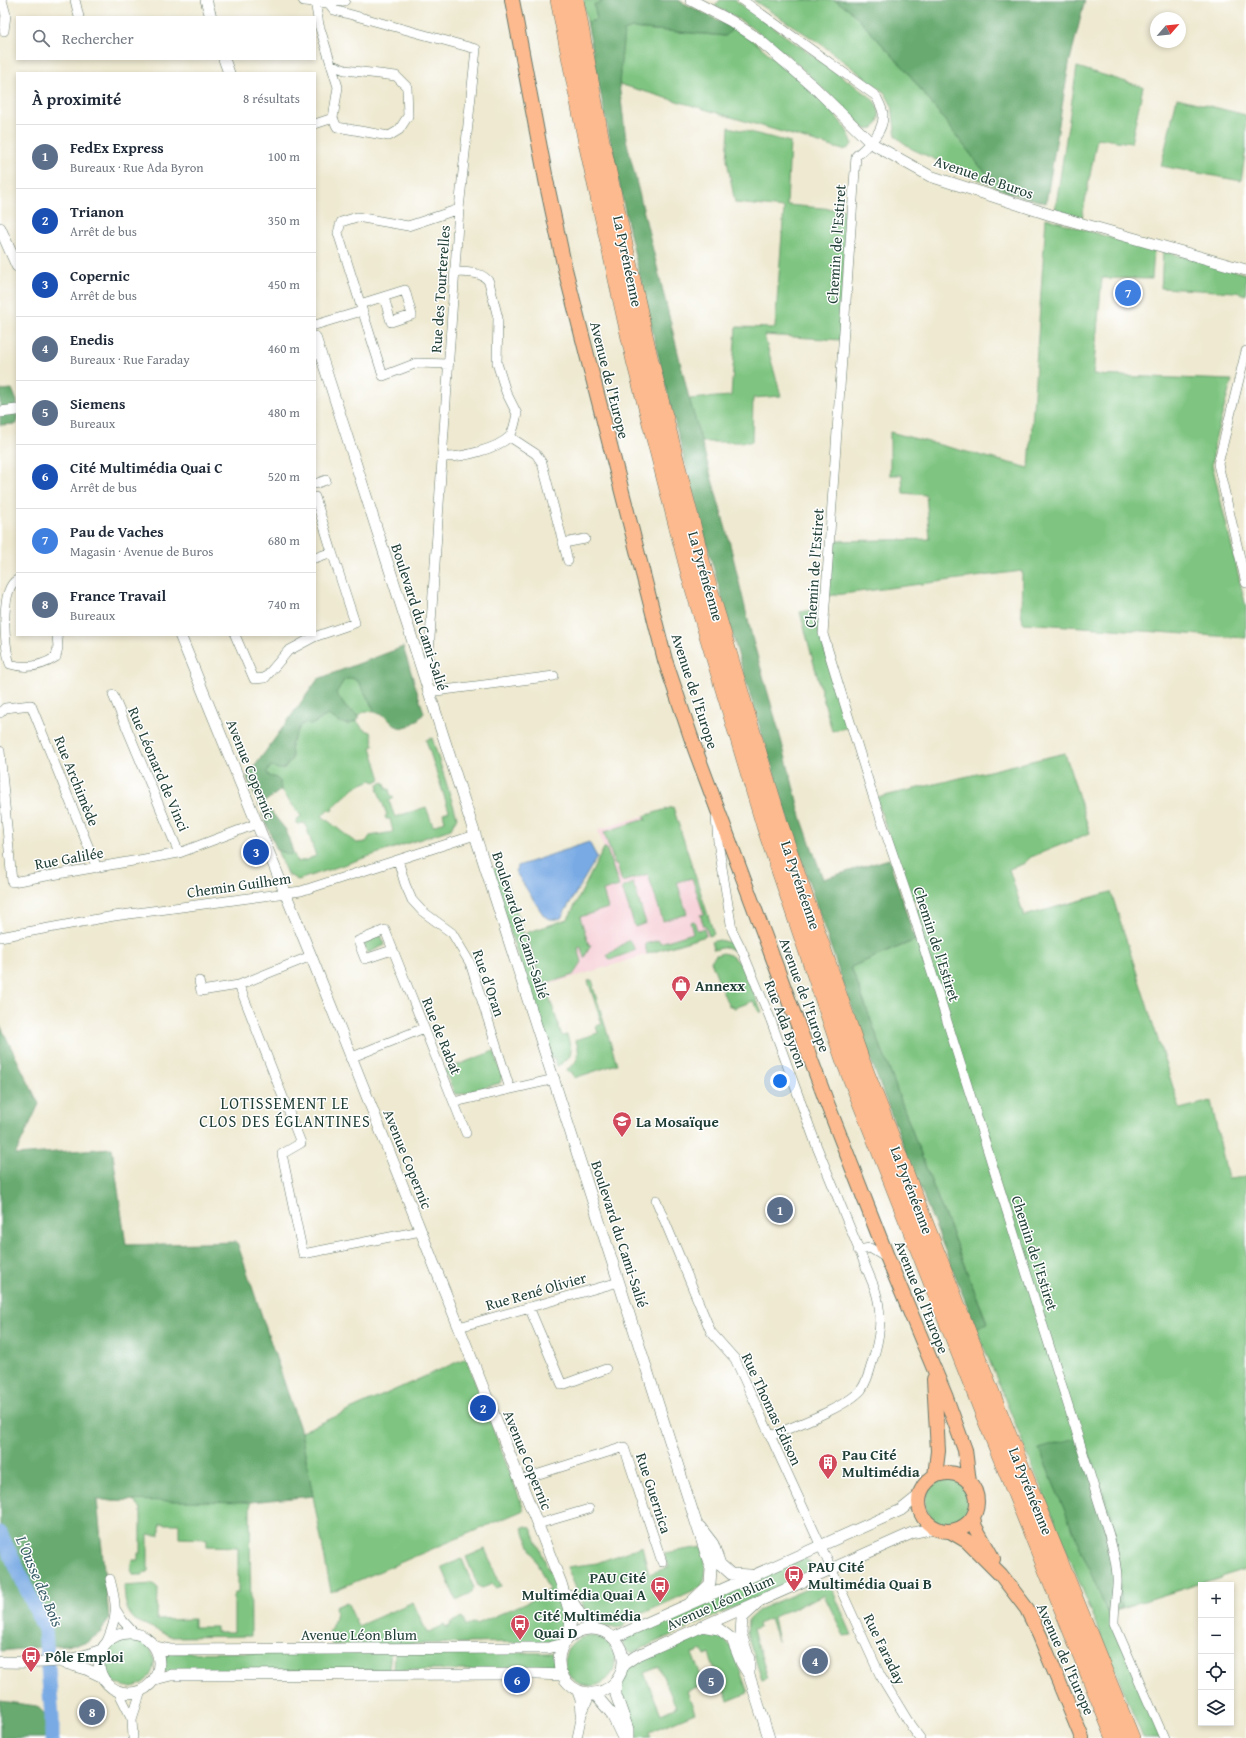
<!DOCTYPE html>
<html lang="fr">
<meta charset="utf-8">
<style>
body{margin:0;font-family:"Gentium Book Plus",serif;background:#f6f6f7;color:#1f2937}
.controls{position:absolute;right:12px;bottom:12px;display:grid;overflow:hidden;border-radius:0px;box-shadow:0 2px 6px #0003}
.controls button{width:36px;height:36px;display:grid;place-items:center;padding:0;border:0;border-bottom:1px solid #e0e1e3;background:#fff;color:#1f2937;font:20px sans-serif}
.compass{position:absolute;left:1150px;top:12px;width:36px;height:36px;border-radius:50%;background:#fff;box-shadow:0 2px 6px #0003;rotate:62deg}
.you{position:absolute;left:780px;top:1081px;width:14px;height:14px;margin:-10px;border:3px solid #fff;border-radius:50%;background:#1a73e8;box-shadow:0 0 0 6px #1a73e833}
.badge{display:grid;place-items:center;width:26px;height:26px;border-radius:50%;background:#d1495b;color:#fff;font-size:13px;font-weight:700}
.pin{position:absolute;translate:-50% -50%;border:2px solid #fff;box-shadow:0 1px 4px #0006}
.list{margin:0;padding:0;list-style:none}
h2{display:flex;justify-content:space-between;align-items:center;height:52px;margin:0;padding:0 16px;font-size:17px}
h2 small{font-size:13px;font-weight:400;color:#747a83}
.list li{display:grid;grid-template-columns:26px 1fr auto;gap:12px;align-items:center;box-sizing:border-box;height:64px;padding:0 16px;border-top:1px solid #e0e1e3}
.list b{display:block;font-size:15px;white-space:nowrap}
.list p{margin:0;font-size:13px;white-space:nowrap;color:#747a83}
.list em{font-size:13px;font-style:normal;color:#747a83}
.icon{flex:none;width:22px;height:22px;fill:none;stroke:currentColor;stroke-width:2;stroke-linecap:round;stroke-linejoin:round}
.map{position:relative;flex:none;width:1246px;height:1738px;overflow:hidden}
.search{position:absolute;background:#fff;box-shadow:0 2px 6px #0003;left:16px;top:16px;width:300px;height:44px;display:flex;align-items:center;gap:10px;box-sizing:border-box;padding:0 14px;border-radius:0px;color:#747a83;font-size:15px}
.panel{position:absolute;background:#fff;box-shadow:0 2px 6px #0003;left:16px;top:72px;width:300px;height:564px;border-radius:0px}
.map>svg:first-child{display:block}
.built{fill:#f6cfd7}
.green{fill:#7fc581;stroke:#4f815a;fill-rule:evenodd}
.forest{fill:#67aa6f;stroke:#437452}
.water{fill:#79aae4;stroke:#4c748c}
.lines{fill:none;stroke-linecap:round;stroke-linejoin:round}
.river{stroke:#79aae4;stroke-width:15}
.minor-casing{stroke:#67796b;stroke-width:10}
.tertiary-casing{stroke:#67796b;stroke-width:12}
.primary-casing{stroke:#67796b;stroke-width:16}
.motorway-casing{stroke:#67796b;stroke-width:18}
.minor{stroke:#fff;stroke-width:9}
.tertiary{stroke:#fff;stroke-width:11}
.primary{stroke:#fcba8e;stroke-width:14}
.motorway{stroke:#fcba8e;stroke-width:17}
.labels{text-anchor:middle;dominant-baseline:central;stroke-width:3;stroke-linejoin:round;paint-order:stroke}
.street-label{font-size:15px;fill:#1f3d34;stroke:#fff}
.poi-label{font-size:15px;font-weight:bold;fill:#1f3d34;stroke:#fff;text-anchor:start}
.neighbourhood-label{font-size:16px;letter-spacing:1px;fill:#1f3d34;stroke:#fff}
.water-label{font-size:16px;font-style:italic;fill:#3a5e69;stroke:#fff}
</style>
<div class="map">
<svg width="1246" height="1738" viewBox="0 0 1246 1738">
<rect width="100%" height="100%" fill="#fff"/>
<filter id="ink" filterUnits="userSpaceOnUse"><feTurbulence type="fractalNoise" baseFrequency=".025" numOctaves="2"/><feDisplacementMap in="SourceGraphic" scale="8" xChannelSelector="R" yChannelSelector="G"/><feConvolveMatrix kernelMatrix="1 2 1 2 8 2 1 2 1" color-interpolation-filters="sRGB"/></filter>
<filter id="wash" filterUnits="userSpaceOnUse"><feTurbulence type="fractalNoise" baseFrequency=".012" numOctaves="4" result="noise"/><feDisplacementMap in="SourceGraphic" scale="16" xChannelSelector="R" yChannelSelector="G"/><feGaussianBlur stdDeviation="0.9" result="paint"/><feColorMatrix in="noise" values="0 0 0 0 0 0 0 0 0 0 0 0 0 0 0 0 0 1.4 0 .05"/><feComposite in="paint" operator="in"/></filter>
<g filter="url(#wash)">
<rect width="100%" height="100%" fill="#eee9d0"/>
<path class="built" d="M673,807L714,934L541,987L523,934L568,919L604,848L598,830Z"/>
<path class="green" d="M583,0H601L597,20L587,22Z
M720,0H735L868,95C878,103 884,117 874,128L865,129L791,58L745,23L715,6Z
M753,0H834L849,9L905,69L982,169L1009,193L912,149L896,137L892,106L885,93L821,44Z
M631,28L725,36L733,28C740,33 749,38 756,43C776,60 851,120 852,144L849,148L843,150L619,84L623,31Z
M1077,67L1143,87L1131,143L1097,138L1082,218L1055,211Z
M1177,98L1246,115V148L1241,181L1161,166Z
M729,127L790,142L787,205L847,210L840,340L764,335L781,396L753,398L752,442H701L689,399L731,396L736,327L775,328L784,208L735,203L727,160Z
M1046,218L1154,251L1152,279L1102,278L1093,375L1232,380L1215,440L1212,464L1246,607V638L1023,623L1021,611L1022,571L827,596L832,541L930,539L926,495L903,493L902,475H890V432L1029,468Z
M1163,251L1246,274V295L1236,292L1161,288Z
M820,609L819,633L850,727L832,731L800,612Z
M352,678L359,682L375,712L365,711L358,716L346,708L336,693L344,680Z
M328,715L347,725L357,721L363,729L371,732L374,746L371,747L381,779L374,782L372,780L355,787L332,808L333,810L330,811L328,809L322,816L356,843L366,842L370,836L393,832L390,819H386L385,816L387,815L377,788H379L378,784L384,782L387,789H389L391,796L394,798L389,801L395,817L426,807L433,826L445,821L443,813L449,811L426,740L432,738L457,817L451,829L298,880L287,874L277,850L291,855L293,852L297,862L310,859V858L316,856L305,823L298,824L296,821L301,816L281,790L280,785L276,778L269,776L267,772L271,766L285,768L292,759L291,744L301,725L306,723L310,725C317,723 321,718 328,715Z
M1065,753L1090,833L1031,857L1023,864L1009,869L1024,916L1111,892L1180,1109L1211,1101L1228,1179L1246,1177V1569L1122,1608L1114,1523L1039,1449L1161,1738H1143L976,1328L987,1322L929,1176L851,967L923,937L915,911L921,906L920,902L910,898L876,798Z
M673,807L714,934L709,936L705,926H704L700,915L704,914L692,878L677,882L687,914L663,921L648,874L622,882L617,865H615L604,832L645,819L646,821L644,816Z
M604,848H606L607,850L619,886L603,891L608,908L580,917L589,945H591L584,958L581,947L578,948L582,962L573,975L545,984L562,1036L567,1035L571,1049L570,1056C566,1060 562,1064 557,1066L554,1058L551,1059L490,870L501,866L541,985L542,984L526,933L568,919Z
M633,883L646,923L635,927L622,888Z
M694,921L697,930L704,929L706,936L647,954L645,944L659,940L660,943L693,933L690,922Z
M381,935L385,945L368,953L363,943Z
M629,940L636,950L610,960L607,955Z
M719,940L731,943L737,952L726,947L714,950L711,942Z
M723,953L730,955L741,964L762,1012H759L753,1001L735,1008L728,1005L711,961L716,955Z
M592,980L594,986L593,987L617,1064L574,1078L572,1072H568L567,1069C579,1063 581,1051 575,1040L598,1033L596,1026L602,1024L588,981Z
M494,1051L502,1076L500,1083L462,1094H455L444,1070Z
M466,1358L524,1510L331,1592L301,1432Z
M925 1502a24 24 0 1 1 48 0a24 24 0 1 1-48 0Z
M132,1499L250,1502L251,1636L172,1637L135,1620C125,1611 125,1599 124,1586L153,1584L158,1588L157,1620L194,1619V1627H216V1632H234V1593H238V1547L207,1546V1539L179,1538V1524H160V1535H148V1571L142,1575H134C130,1570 130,1566 132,1560H138V1553H141V1509Z
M526,1526L531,1528L567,1613L565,1626L560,1637L553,1642H530L332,1645C323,1631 339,1622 335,1607L347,1602L358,1626L413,1602L427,1633L444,1625L446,1628L451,1625L450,1623L462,1618L466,1626L475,1622L477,1624L539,1597L538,1595L549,1590L522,1528Z
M642,1546L649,1574L669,1567L664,1553L702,1547C706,1560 708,1575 701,1587L626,1621L623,1627L614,1628L601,1625L589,1619L567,1567L597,1563Z
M485,1549L501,1586L495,1588L493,1584L482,1588L478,1586L466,1557Z
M804,1558L811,1563L812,1569L809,1574L632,1653C625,1651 621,1645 623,1638Z
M462,1559L474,1588L471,1593L456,1600L442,1567Z
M816,1585L828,1586L832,1589L852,1635L844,1636L824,1595L773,1617L778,1642L770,1619L758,1624L759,1628L753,1630L768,1678L762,1680L747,1634L748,1620L760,1609Z
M713,1630L731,1646L748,1693L728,1701L718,1677L720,1676L717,1669L715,1670L709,1654L705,1656L702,1650L692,1654L704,1684L687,1691L695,1713L649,1732L651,1737L639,1738L634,1736L618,1693L620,1682L627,1670L638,1661L705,1631ZM659,1667L676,1707L661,1714L644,1673Z
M565 1661a25 25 0 1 1 50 0a25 25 0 1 1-50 0Z
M104 1662a25 25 0 1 1 50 0a25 25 0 1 1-50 0Z
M391,1651L389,1670L165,1672L164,1656H168V1653Z
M395,1652L552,1653L555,1661L551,1670H394Z"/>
<path class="forest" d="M601,0H678L733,28L726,36L632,28L624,31L619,84L626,139L688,394L729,540L753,641L778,728L802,820L823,879L889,859L915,940L851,967L929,1176L987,1323L976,1328C928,1207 878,1087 836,963C731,656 646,342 587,22L597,20L594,4L601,3Z
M834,0H1085L1069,64L1046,203L1009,193L982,169L905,69L849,9Z
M12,389L17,401V424L0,425V390Z
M403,647L424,713C418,721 411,726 401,728L394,725L385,716L375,712L359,682L352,678L344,680L336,693L346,708L355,713L359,719C346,729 340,722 328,715C321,718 317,723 310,725L306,723L301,725L291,744L292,759L283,769H278L271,766L267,772L269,776L276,778L280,781L281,790L259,806L247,777L318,679Z
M269,809L286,830L293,852L291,855L277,850L262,813Z
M0,1025L39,1104L15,1155L112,1148L126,1245L237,1242L301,1432L313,1496L250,1502L97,1500L109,1618L101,1632L86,1643L0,1651Z
M1083,1436L1114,1523L1122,1608L1107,1612L1039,1449Z
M0,1701L37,1706L45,1714L55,1738H0Z"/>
<path class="water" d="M589,842L597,857L561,918C554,920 550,920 544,916L515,871L518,866Z"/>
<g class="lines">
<path class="river" d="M0,1533L17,1568L45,1630L52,1717V1738"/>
</g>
</g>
<g filter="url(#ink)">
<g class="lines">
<defs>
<path id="minor" d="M2,0L6,15L4,31
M75,0L79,17
M742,0L876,96C878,101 883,109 883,114C884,133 868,145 856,156L823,634L873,796L911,907L1109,1535C1113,1551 1118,1568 1117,1585C1116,1598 1114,1610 1114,1623L1164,1738
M315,1L319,25L338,87L333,118L337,127L389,136L399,130L408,116L407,87L396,76L345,70L332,65
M328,2L334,10L476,49L459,209L427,682
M315,124L333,118
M360,304L405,290L412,315L391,322L384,297
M315,325L362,311
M1246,351L1218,464L1246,583
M449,364L417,363L383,376L338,233L341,222L357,217L408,226L459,209
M510,437L536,454L542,463L568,561
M444,457C460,458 497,449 509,437C514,432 515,421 517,414L506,392L497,363L498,318L489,282C482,271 467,273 455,272
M315,484L326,480
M315,497L332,552L315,558
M564,543L585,539
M17,580C0,588 4,646 10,664C26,669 42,666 56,657L58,647L57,635
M235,635L254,679L265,678L288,651L314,637L355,623L332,552
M428,692L554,676
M113,695L179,853
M0,713L5,708L31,705L97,868
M0,751L12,882L179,853L256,824
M716,817L718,842L732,930L741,948L770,1018L817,1147L875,1289C882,1311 881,1330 875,1352C871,1365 869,1379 861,1390C845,1408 794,1426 771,1436
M398,860L405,884L412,900L422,911L452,933L470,963L510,1089
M0,937L114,916L301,891L475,835
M392,950L365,959L358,941L385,930L466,1133
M199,981L201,991L239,985L311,956
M239,985L301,1143L282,1154L303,1254L421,1231
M350,1058L424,1028
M454,1102L555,1079
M656,1200L711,1332L735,1359L880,1675L911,1726L920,1738
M858,1250L870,1248L888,1259
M529,1307L562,1385L606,1369
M459,1327L619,1282
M520,1480L624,1447L662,1562
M538,1524L589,1509
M116,1610L123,1621L134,1633
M107,1641C118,1616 117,1605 110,1579
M576,1689L580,1700L581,1713
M118,1691L132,1719
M133,1738L132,1719L141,1691
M577,1738L582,1714L591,1693"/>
<path id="tertiary" d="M206,0L211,17
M304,0L328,2L344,0
M691,0L731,21L757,38L814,87L871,143L930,176L1051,215L1246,270
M224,59L229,73
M0,228L17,266
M315,337C446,748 581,1158 711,1569L710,1584L690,1603
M0,412L17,410
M180,635L311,956L561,1583L571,1617L569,1638
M700,1527L713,1544L720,1564L731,1574L750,1575
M569,1596L580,1614L593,1629
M701,1626L719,1629L732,1639L741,1662L749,1675L769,1738
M559 1661a32 32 0 1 1 64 0a32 32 0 1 1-64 0Z
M99 1663a30 30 0 1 1 60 0a30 30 0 1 1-60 0Z
M613,1638L901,1510L921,1494
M155,1647L170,1650L523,1648H548L564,1644
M0,1662C39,1662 64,1665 101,1650
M62,1662L86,1669L101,1676
M623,1665L636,1656L912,1533L935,1528
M749,1675V1659L741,1634L742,1618L756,1605
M155,1679L171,1675L537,1674L563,1675
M616,1681V1695L628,1729V1738
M594,1693L611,1713L623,1738"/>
<path id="primary" d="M512,0L547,185L565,269L665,660L695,749L827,1103L888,1259L945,1395L965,1450L969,1482
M934,1379L938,1451L935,1476
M919 1502a29 29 0 1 1 58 0a29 29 0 1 1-58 0Z
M973,1517L975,1527L993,1559
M950,1531L967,1541L1001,1575L1027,1609L1040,1636L1082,1738"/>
<path id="motorway" d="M559,0L587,143L635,361L691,579L765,826L845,1062L985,1417L1115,1738
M575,0L601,141L649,357L704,572L779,823L860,1058L999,1413L1131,1738"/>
</defs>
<use href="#minor" class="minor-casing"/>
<use href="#tertiary" class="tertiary-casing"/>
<use href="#primary" class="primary-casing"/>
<use href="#motorway" class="motorway-casing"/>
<use href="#minor" class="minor"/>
<use href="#tertiary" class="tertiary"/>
<use href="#primary" class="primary"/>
<use href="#motorway" class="motorway"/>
</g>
</g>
<defs>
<symbol id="shop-pin" viewBox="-11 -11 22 30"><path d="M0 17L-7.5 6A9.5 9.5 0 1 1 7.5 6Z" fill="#d1495b" stroke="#fff"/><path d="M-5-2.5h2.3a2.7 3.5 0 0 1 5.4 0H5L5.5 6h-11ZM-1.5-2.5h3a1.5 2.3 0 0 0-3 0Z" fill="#fff"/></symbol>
<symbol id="school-pin" viewBox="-11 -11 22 30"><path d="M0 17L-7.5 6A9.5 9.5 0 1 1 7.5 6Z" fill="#d1495b" stroke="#fff"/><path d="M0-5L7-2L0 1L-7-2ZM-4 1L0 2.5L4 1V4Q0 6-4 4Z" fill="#fff"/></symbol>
<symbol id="building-pin" viewBox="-11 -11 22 30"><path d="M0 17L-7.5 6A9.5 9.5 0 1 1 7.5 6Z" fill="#d1495b" stroke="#fff"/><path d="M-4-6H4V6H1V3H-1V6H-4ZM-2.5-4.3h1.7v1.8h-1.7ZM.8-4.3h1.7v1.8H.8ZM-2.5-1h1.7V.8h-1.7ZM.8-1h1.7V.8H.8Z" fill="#fff"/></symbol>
<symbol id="bus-pin" viewBox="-11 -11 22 30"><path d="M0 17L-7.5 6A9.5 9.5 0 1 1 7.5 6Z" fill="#d1495b" stroke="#fff"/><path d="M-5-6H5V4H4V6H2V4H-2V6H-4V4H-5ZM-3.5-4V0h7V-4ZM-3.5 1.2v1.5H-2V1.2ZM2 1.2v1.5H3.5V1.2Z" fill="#fff"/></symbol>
</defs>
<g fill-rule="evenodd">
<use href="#shop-pin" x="670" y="974" width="22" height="30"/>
<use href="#school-pin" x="611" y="1110" width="22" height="30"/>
<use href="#building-pin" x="817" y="1452" width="22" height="30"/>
<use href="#bus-pin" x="783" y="1564" width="22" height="30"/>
<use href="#bus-pin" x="649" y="1575" width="22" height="30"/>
<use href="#bus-pin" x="509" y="1613" width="22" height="30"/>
<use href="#bus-pin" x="20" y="1645" width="22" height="30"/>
</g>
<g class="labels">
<g class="street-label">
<text transform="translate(984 177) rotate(19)">Avenue de Buros</text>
<text transform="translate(836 244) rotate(-86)">Chemin de l'Estiret</text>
<text transform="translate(628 261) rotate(78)">La Pyrénéenne</text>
<text transform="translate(440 289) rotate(-86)">Rue des Tourterelles</text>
<text transform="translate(610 380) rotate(76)">Avenue de l'Europe</text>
<text transform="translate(814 568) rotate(-86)">Chemin de l'Estiret</text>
<text transform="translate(706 576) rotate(74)">La Pyrénéenne</text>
<text transform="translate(420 617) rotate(72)">Boulevard du Cami-Salié</text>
<text transform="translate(695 691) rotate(72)">Avenue de l'Europe</text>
<text transform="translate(159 769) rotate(67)">Rue Léonard de Vinci</text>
<text transform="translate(251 769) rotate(68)">Avenue Copernic</text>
<text transform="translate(77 781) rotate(68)">Rue Archimède</text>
<text transform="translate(69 858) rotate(-10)">Rue Galilée</text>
<text transform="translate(239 885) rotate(-8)">Chemin Guilhem</text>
<text transform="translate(801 885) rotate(71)">La Pyrénéenne</text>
<text transform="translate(521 925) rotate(72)">Boulevard du Cami-Salié</text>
<text transform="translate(937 944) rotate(72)">Chemin de l'Estiret</text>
<text transform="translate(489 983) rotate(71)">Rue d'Oran</text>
<text transform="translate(805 995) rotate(70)">Avenue de l'Europe</text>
<text transform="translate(786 1024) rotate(69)">Rue Ada Byron</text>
<text transform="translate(442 1036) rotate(68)">Rue de Rabat</text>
<text transform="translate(408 1159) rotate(68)">Avenue Copernic</text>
<text transform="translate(912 1190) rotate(69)">La Pyrénéenne</text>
<text transform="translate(620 1234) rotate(72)">Boulevard du Cami-Salié</text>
<text transform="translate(1035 1253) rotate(72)">Chemin de l'Estiret</text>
<text transform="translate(536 1291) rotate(-16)">Rue René Olivier</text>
<text transform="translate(922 1297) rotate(68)">Avenue de l'Europe</text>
<text transform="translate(772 1409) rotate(65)">Rue Thomas Edison</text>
<text transform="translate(528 1460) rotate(68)">Avenue Copernic</text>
<text transform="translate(1031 1491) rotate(68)">La Pyrénéenne</text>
<text transform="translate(654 1493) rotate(72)">Rue Guernica</text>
<text transform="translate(720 1602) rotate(-24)">Avenue Léon Blum</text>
<text x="359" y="1634">Avenue Léon Blum</text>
<text transform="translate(885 1649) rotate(64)">Rue Faraday</text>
<text transform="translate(1066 1659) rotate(66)">Avenue de l'Europe</text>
</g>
<g class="poi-label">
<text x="695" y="985">Annexx</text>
<text x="636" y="1121">La Mosaïque</text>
<text x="842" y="1454">Pau Cité<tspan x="842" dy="17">Multimédia</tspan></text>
<text x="808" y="1566">PAU Cité<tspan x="808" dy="17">Multimédia Quai B</tspan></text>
<text x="646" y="1577" text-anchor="end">PAU Cité<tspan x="646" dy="17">Multimédia Quai A</tspan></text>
<text x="534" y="1615">Cité Multimédia<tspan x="534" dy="17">Quai D</tspan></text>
<text x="45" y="1656">Pôle Emploi</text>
</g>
<g class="neighbourhood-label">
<text x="285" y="1103">LOTISSEMENT LE<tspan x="285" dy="18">CLOS DES ÉGLANTINES</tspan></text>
</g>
<g class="water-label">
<text transform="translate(40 1581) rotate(67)">L'Ousse des Bois</text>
</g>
</g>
</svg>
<div class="controls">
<button>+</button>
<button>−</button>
<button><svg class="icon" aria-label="locate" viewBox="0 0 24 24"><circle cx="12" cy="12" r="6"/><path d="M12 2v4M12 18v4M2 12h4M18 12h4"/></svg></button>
<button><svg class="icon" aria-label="layers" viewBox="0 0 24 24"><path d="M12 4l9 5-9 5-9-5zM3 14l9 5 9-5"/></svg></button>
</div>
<svg class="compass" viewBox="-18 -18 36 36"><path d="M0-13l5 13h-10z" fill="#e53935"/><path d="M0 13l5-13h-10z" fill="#747a83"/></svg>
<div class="you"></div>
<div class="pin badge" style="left:780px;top:1210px;background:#5c6f8a">1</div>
<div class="pin badge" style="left:483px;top:1408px;background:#1a4fb4">2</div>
<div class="pin badge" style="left:256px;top:852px;background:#1a4fb4">3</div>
<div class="pin badge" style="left:815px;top:1661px;background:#5c6f8a">4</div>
<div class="pin badge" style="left:711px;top:1681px;background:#5c6f8a">5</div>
<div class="pin badge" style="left:517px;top:1680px;background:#1a4fb4">6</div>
<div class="pin badge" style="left:1128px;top:293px;background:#3f7fe0">7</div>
<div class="pin badge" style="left:92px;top:1712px;background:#5c6f8a">8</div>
<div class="search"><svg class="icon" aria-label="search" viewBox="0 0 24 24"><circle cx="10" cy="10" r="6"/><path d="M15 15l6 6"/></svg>Rechercher</div>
<section class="panel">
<h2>À proximité<small>8 résultats</small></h2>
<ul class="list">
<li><span class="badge" style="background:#5c6f8a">1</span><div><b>FedEx Express</b><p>Bureaux · Rue Ada Byron</p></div><em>100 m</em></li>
<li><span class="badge" style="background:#1a4fb4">2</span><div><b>Trianon</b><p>Arrêt de bus</p></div><em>350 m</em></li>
<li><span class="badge" style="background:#1a4fb4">3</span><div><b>Copernic</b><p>Arrêt de bus</p></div><em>450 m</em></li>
<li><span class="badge" style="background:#5c6f8a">4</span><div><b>Enedis</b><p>Bureaux · Rue Faraday</p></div><em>460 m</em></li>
<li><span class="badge" style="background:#5c6f8a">5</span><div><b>Siemens</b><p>Bureaux</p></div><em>480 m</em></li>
<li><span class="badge" style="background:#1a4fb4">6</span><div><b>Cité Multimédia Quai C</b><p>Arrêt de bus</p></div><em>520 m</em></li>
<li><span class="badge" style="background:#3f7fe0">7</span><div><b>Pau de Vaches</b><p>Magasin · Avenue de Buros</p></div><em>680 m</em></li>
<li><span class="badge" style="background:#5c6f8a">8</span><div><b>France Travail</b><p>Bureaux</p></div><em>740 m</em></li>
</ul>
</section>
</div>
